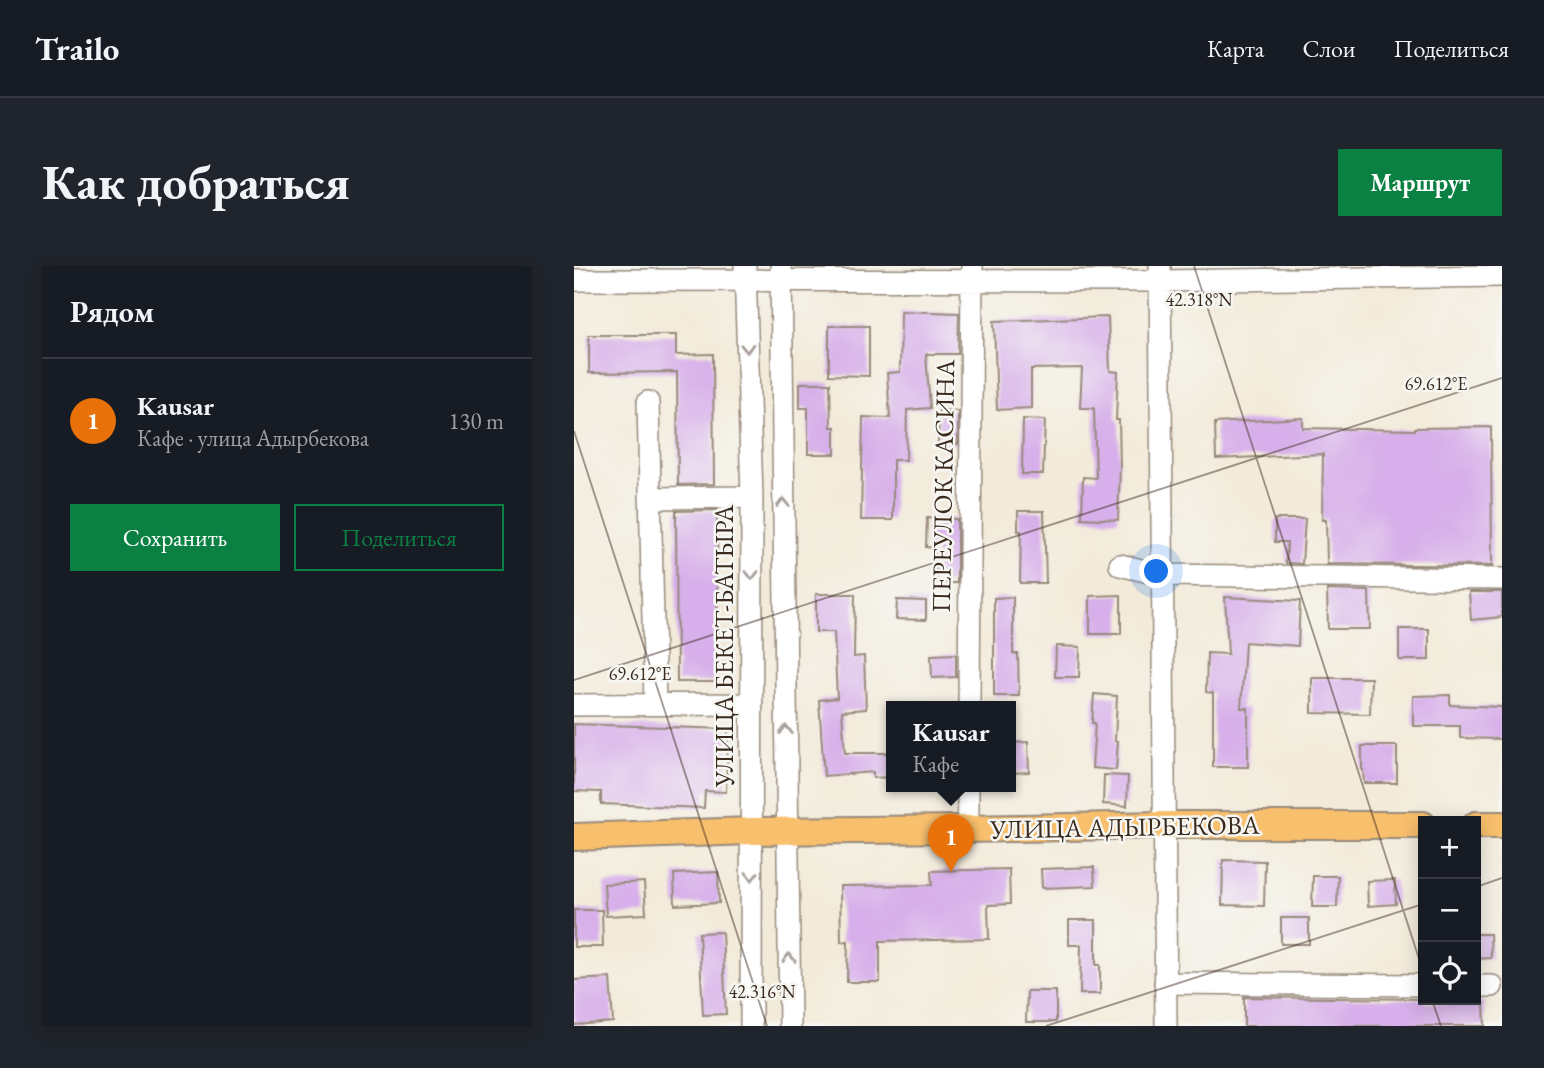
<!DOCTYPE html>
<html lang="ru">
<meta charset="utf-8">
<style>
body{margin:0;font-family:"EB Garamond",serif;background:#20242c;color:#f1f3f6}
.controls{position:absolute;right:21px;bottom:21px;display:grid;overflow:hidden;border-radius:0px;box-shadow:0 4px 18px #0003}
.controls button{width:63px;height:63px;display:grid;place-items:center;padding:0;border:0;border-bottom:2px solid #363941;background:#171b24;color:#f1f3f6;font:35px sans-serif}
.you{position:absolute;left:583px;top:306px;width:24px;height:24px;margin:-18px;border:5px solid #fff;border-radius:50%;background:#1a73e8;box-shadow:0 0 0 10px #1a73e833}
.badge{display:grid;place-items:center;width:46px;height:46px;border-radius:50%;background:#0b8043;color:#fff;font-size:23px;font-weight:700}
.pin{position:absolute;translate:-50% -58px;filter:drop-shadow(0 2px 4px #0008)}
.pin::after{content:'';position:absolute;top:37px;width:24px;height:21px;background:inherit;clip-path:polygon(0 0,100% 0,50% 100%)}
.popup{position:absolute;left:312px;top:435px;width:130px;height:91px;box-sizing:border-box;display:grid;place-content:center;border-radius:0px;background:#171b24;filter:drop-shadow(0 2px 5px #0005);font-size:23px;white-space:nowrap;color:#9ea1a6}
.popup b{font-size:26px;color:#f1f3f6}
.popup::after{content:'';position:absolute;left:50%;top:100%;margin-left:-14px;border:14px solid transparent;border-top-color:#171b24}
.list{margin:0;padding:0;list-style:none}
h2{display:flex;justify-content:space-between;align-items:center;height:91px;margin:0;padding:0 28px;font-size:30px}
h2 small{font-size:23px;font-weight:400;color:#9ea1a6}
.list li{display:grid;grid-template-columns:46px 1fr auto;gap:21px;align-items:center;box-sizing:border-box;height:126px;padding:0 28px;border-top:2px solid #363941}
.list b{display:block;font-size:26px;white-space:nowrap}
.list p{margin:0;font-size:23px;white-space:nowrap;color:#9ea1a6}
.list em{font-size:23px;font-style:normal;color:#9ea1a6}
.actions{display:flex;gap:14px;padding:21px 28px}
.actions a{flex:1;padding:16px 0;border:2px solid #0b8043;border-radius:0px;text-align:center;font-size:24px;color:#0b8043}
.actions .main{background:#0b8043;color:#fff}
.icon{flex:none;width:38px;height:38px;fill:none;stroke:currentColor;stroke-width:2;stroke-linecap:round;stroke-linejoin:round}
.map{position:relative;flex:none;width:928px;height:760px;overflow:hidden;border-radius:0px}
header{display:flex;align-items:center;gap:42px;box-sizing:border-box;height:98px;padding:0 35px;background:#171b24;border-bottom:2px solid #363941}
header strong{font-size:33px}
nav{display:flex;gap:38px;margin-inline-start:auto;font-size:24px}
.intro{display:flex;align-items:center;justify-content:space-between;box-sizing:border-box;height:168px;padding:0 42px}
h1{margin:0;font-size:49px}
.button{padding:18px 32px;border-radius:0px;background:#0b8043;color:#fff;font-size:24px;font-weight:700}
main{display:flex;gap:42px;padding:0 42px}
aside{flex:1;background:#171b24;border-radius:0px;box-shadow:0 4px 18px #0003}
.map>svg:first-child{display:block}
.building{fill:#d7afea}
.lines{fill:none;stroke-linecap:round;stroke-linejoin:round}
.minor-casing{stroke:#978a7c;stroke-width:24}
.major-casing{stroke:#978a7c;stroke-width:30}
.minor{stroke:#fff;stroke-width:21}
.major{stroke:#f8bf6c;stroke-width:26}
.oneway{stroke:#a79f9a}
.ticks{fill:none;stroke:#3b2a1e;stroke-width:2;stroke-opacity:0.45}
.labels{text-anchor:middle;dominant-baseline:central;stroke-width:5;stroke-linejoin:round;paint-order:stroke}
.street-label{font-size:26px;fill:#3b2a1e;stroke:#f6f6f2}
.ticks-label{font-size:18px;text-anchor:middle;fill:#3b2a1e;stroke:#f6f6f2;stroke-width:5;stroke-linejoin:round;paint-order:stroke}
</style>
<header>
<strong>Trailo</strong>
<nav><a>Карта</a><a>Слои</a><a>Поделиться</a></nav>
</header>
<div class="intro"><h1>Как добраться</h1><a class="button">Маршрут</a></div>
<main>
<aside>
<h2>Рядом<small></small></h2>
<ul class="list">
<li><span class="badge" style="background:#e8710a">1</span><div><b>Kausar</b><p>Кафе · улица Адырбекова</p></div><em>130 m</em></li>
</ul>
<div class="actions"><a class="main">Сохранить</a><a>Поделиться</a></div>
</aside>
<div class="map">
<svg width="928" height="760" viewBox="0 0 928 760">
<rect width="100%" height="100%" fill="#f6f6f2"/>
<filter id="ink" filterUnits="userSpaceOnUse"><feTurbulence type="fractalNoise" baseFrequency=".0143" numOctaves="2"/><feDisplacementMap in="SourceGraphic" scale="14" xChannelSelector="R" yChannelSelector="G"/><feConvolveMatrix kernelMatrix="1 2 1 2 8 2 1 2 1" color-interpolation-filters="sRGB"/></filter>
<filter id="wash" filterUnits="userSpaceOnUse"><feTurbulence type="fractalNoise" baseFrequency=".00686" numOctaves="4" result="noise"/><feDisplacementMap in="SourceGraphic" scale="28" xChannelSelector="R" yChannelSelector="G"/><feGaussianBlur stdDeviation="1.57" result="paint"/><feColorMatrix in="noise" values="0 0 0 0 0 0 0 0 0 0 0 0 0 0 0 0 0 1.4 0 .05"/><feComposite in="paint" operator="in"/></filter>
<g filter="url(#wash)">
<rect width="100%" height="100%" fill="#f3ebda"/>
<g id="blocks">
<path class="building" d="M327,45L385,47L384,88H352L356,142L333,144L332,194H319V254H287L289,151L316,152L313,107L326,106Z
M534,51L536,105L544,106L542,154H545L546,202L544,254L508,252L509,211L522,212L520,142H506L508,102L457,103V142L423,144L420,55Z
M255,60H295V110L255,109Z
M15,69H102V89L139,88L140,218L104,219L103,106L15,107Z
M226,117H256L257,161H261V188H234V142H226Z
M365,144L384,145V178L364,177Z
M729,152V162L841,164V162L917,161L918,300L753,298L752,254H748L749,188L642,193L641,157Z
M449,153L471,154L469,208H448Z
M143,244L144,416H103L102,245Z
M444,245H470L472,317H446L447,265H444Z
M353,252L383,253V317H363L362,282L352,281Z
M701,253H731L728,298L712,297L713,276H701Z
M753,324L795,325L796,363H754Z
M895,326H928V351L897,354Z
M242,328H281L280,391L290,390L292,443L268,445L271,487H318V511L299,512V506L250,510L245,434L263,432L260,366H242Z
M547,329V368H516V330Z
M439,331V388H444L445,430H420V332Z
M651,331L726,335L724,380L671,376L667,442H674V501H639V427L632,426L633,387L654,388Z
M323,334L352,335V354L322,353Z
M825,363H855V394H825Z
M482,380L506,381L505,411H481Z
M382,388V411L358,412L357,389Z
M738,412H797L796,448L738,447Z
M520,428L543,430L541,475H544L542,504L518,502L521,457H518Z
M876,429V439L928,441V473L886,472V460H839V430Z
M0,458L154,463L152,526L131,525L130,542L27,538V526L0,525Z
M454,476L455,506L437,507V477Z
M788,480H823V517H790L789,504H788Z
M530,509L554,510L553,540L529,538Z
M649,594L691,595L690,640L648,639Z
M520,601L521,620L468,622L467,603Z
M435,603L436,638L414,639L415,673L306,675V716H273L274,675L267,676L266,620L358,619L357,605Z
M144,606L145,637L101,639L100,608Z
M739,610H764L763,641H738Z
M821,614L822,638L794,640L793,615Z
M70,616L72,648L32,650L30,618Z
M0,644H28L29,681H0Z
M707,652H735V678H707Z
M495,654H522V699H526V728H506L507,679H495Z
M148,666L152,748L129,749L125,667Z
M902,668H916L917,692L902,693Z
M36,712L39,756L0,759V714Z
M453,725H482V756H452Z
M670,731L849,733L852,734V737L910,736L911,760H670Z"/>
</g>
</g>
<g filter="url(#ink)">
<use href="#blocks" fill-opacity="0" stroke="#978a7c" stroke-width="2"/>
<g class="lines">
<defs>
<path id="minor" d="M171,0L178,231L177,760
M586,0L592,760
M207,2L216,760
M0,14L586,15L928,10
M74,136L81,439
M76,232L178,231
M546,299L588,309L928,313
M0,439L178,438
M395,440L398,1
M394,563V520
M591,717L849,719
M902,720H918"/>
<path id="major" d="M902,559H928
M0,571L178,565L394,563L589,559H849"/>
</defs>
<use href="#minor" class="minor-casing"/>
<use href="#major" class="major-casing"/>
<use href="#minor" class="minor"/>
<use href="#major" class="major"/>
</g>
<defs><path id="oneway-chevron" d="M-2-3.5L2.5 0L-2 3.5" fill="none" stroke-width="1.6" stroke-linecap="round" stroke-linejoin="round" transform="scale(1.75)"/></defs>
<g class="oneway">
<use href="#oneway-chevron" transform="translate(173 82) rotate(88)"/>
<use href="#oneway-chevron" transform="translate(209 237) rotate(-91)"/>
<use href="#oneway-chevron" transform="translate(178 309) rotate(90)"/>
<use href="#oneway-chevron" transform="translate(212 464) rotate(-91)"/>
<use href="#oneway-chevron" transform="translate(178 610) rotate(90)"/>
<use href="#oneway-chevron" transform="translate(215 692) rotate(-91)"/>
</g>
</g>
<path class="ticks" d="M620,0L849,705M0,165L193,760M0,414L928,112M902,621L928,612M858,734L867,760M472,760L849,638"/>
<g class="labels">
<g class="street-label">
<text transform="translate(369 220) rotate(-89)">ПЕРЕУЛОК КАСИНА</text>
<text transform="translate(150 380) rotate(-90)">УЛИЦА БЕКЕТ-БАТЫРА</text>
<text transform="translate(551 561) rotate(-1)">УЛИЦА АДЫРБЕКОВА</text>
</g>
</g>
<g class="ticks-label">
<text x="625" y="40">42.318°N</text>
<text x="862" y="124">69.612°E</text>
<text x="66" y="414">69.612°E</text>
<text x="188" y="732">42.316°N</text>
</g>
</svg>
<div class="controls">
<button>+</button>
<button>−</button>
<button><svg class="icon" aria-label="locate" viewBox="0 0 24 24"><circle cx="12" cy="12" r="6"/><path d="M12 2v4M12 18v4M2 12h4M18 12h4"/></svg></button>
</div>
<div class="you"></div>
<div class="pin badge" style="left:377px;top:606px;background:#e8710a">1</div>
<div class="popup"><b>Kausar</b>Кафе</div>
</div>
</main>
